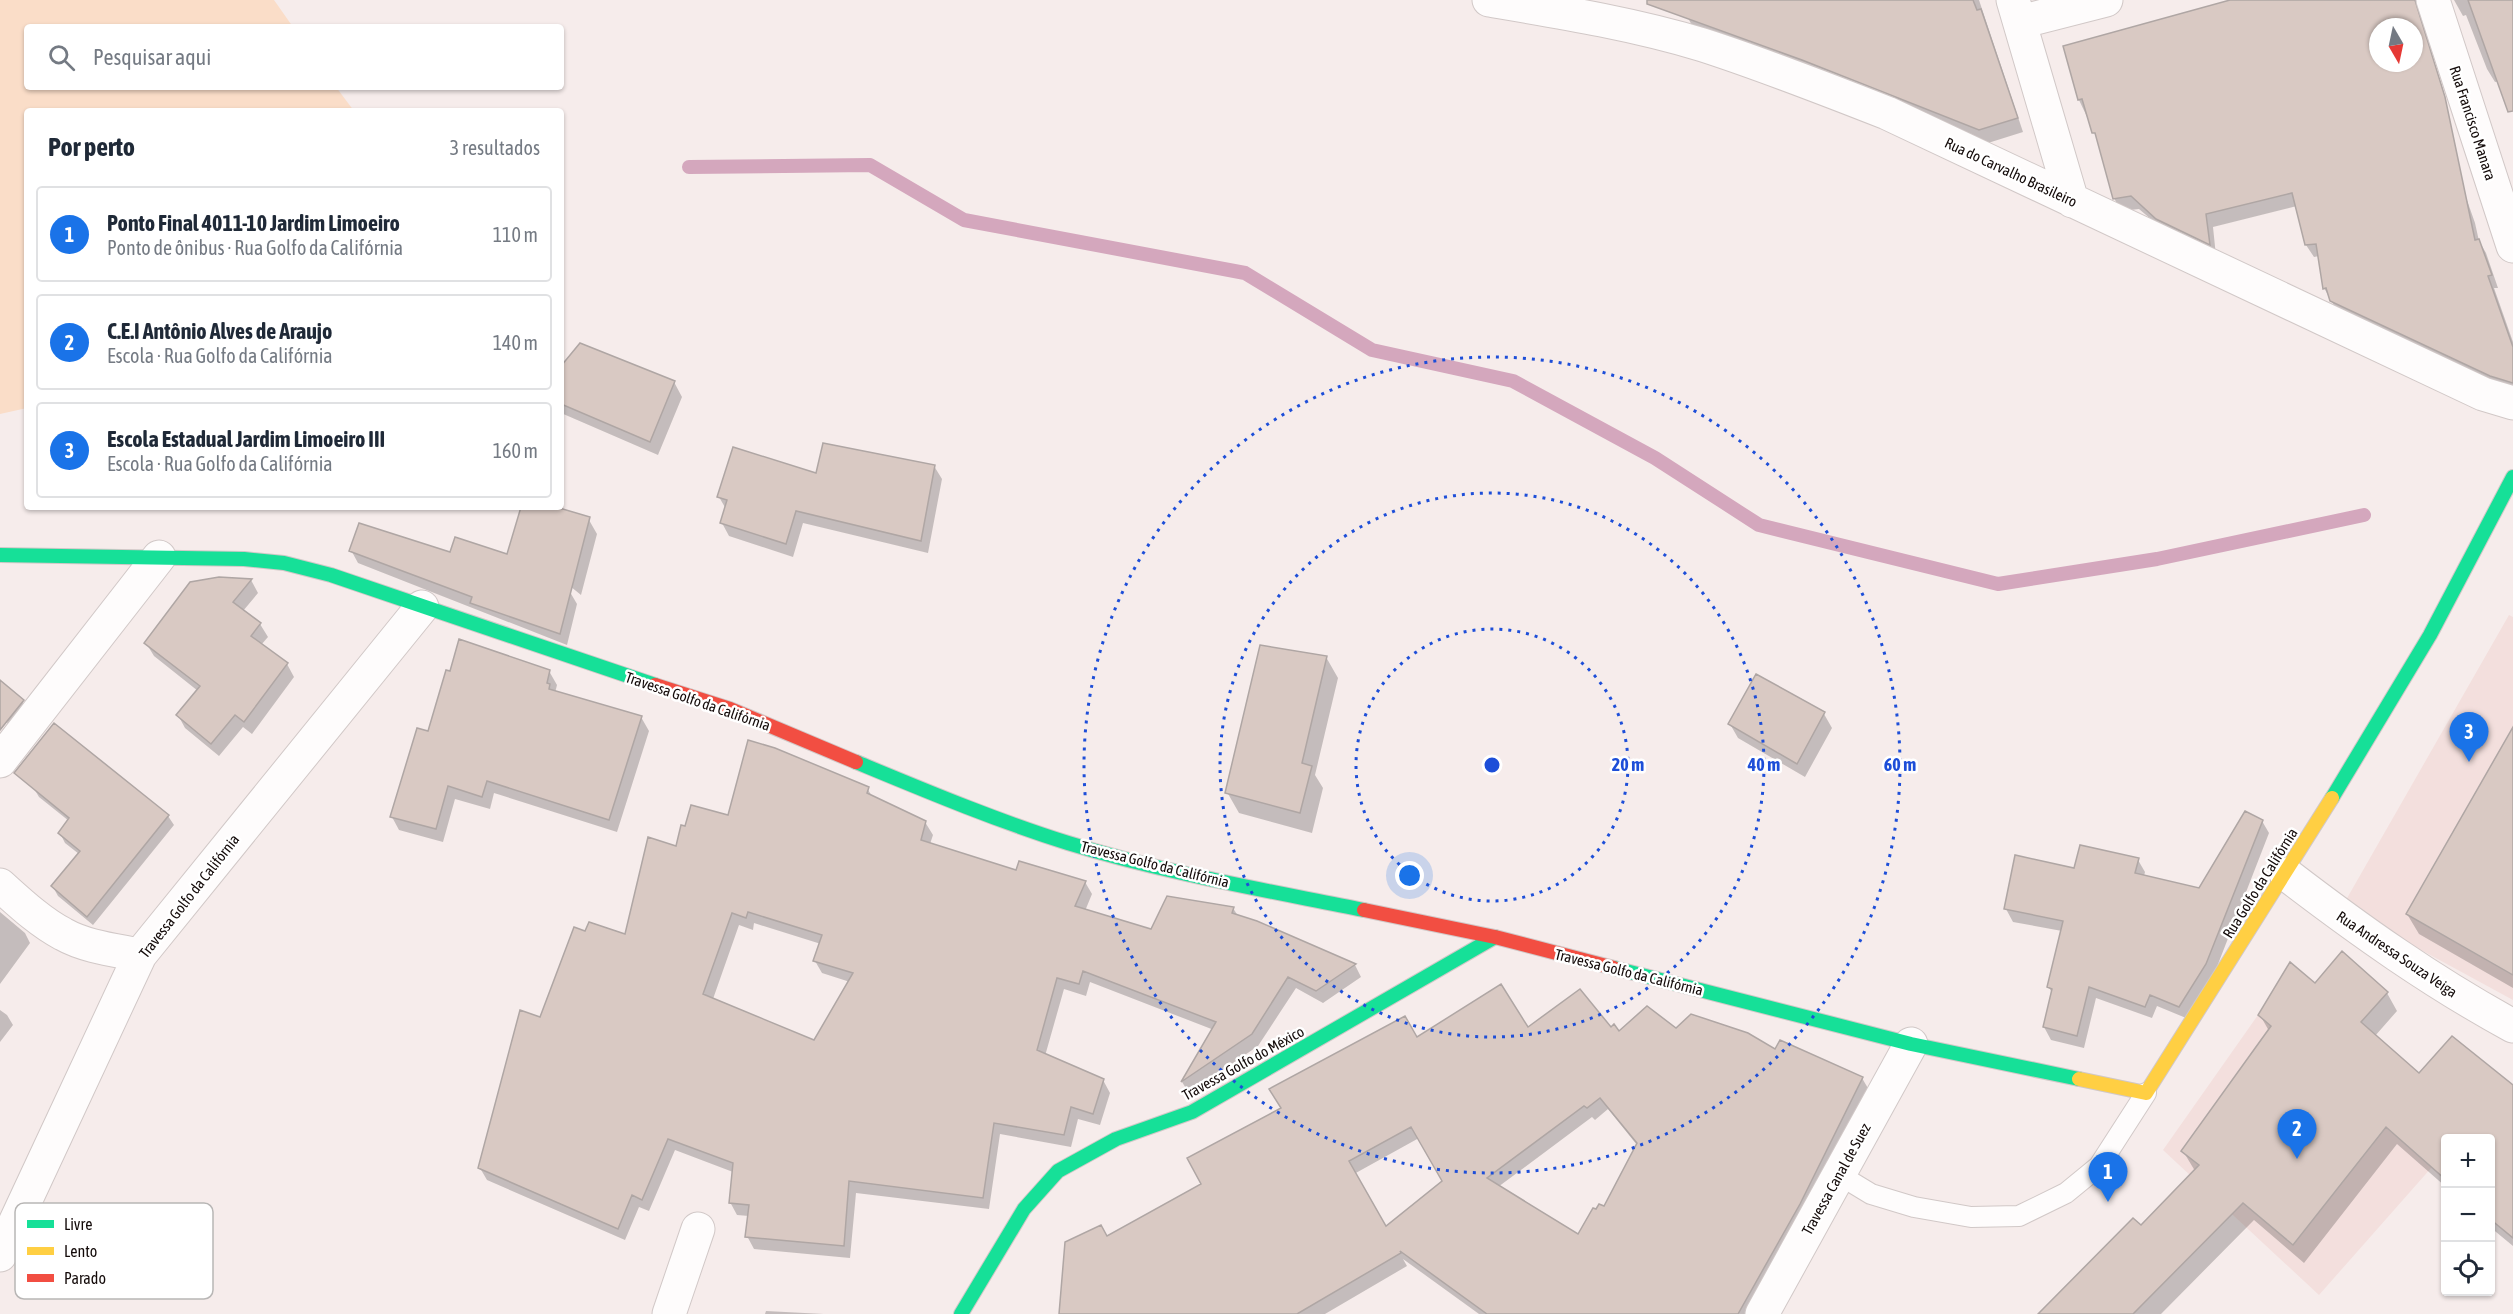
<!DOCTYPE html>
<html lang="pt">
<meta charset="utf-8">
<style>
body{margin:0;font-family:"Asap Condensed",sans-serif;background:#f6f6f7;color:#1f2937}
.controls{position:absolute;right:18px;bottom:18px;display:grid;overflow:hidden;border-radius:6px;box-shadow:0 2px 4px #0004}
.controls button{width:54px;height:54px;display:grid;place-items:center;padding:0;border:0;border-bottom:2px solid #e0e1e3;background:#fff;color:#1f2937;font:30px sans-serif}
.compass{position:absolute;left:2369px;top:18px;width:54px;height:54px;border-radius:50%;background:#fff;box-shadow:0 2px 4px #0004;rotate:171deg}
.you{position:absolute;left:1410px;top:876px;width:21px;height:21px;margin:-15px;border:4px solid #fff;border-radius:50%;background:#1a73e8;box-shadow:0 0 0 9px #1a73e833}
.badge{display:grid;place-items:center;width:39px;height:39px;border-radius:50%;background:#1a73e8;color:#fff;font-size:20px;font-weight:700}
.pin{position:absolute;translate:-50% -50px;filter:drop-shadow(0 2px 3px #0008)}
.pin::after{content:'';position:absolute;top:32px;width:21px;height:18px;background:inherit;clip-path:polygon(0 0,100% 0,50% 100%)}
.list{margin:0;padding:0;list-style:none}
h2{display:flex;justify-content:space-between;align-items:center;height:78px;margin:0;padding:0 24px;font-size:26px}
h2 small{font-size:20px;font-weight:400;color:#747a83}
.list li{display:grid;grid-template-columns:39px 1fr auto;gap:18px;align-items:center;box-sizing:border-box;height:96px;margin:0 12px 12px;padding:0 12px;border:2px solid #e0e1e3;border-radius:6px}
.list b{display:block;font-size:22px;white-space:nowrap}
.list p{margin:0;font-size:20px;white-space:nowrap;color:#747a83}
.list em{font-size:20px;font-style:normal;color:#747a83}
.icon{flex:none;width:33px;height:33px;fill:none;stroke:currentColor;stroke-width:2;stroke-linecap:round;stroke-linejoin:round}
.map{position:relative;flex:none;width:2513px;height:1314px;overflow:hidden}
.search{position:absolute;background:#fff;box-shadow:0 2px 4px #0004;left:24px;top:24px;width:540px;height:66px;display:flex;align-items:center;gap:15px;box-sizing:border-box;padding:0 21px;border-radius:6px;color:#747a83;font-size:22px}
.panel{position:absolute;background:#fff;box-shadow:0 2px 4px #0004;left:24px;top:108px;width:540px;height:402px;border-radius:6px}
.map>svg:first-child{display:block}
.built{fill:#f3dfdd}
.green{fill:#faddc8}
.shadow{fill:#0003;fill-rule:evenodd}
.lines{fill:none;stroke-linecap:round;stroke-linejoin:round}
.stream{stroke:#d4a7bd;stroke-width:14}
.building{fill:#d9c9c3;stroke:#afa6a4;stroke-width:1.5;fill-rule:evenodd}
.lane-casing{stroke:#d1c8c7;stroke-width:22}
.street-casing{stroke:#d1c8c7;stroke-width:35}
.fast-casing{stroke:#d1c8c7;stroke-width:16}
.slow-casing{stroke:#d1c8c7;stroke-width:16}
.jam-casing{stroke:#d1c8c7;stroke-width:16}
.lane{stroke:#fefcfc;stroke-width:20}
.street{stroke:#fefcfc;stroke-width:33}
.fast{stroke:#16e098;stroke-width:14}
.slow{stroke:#ffcf43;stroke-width:14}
.jam{stroke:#f24e42;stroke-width:14}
.ring{fill:none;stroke:#1d4ed8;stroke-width:3;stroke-dasharray:3 6}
.labels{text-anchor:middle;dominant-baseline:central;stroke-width:5;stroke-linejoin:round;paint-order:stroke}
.street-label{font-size:15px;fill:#130a09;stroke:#fff}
.key{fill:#fff;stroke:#b8b6b5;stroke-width:1.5}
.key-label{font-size:16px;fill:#130a09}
.centre{fill:#1d4ed8;stroke:#fff;stroke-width:3}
.ring-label{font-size:18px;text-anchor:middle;font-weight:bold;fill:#1d4ed8;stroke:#fff;stroke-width:5;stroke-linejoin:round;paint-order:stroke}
</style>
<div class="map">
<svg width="2513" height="1314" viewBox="0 0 2513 1314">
<rect width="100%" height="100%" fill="#f6eceb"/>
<path class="built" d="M2509,615L2513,617V1000L2342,907Z
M2258,1015L2432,1167L2319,1295L2163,1150Z"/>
<path class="green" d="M0,0H274L293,27H27V87H336L354,111H27V408L0,414Z"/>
<path class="shadow" d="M1685,0H1979L2023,132L1988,143L1695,31L1688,18Z
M2237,0H2426L2421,10L2425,30L2414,34V27H2378V63H2414V50L2475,223L2479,241L2486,253L2498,288H2494L2513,342V393L2339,314L2324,288L2319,256L2314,257L2306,245L2297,206L2213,227L2216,256L2165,231L2139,209L2121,211L2114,198L2100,144L2079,100Z
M2454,0H2513V79L2495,82L2487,69L2466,15L2463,16Z
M561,368L674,382L682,397L658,455L561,413Z
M934,466L942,479L928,553L803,523L793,557L729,536L722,523L726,509L719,497L817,475Z
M523,507H547L589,520L597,534L581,595L523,548Z
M351,550L570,592L577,604L567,645L358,563Z
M251,580L258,593L243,611L260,624L268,637L261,645L287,664L294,677L252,734L243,727L219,756L185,728L178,715L198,691L154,656L146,643Z
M1326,657L1338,678L1315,775L1323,788L1312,833L1239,813L1227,792Z
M549,671L557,685L555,693L641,717L649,731L617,832L494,793L490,809L455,799L443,842L399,830L392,817L429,733Z
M17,696L27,707L10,728L7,723Z
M1824,714L1832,728L1805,777L1738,738L1730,724Z
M2513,750V988L2419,934L2407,914Z
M33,787L168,816L174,825L93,925L58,896L53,887L79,854L65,843L60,833L69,821L39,797Z
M867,788L873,798L925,822L933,835L930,844L1017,871L1085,882L1092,894L1085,911L1151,931L1233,908L1238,916L1257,922L1355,965L1361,977L1323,1003L1296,988L1258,1046L1189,1093L1182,1082L1214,1030L1090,982L1086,996L1064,989L1045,1056L1103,1080L1110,1093L1100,1125L1078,1119L1071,1147L1000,1134L989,1209L856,1193L850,1258L754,1249L747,1236L749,1216L737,1215L730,1202L733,1172L675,1150L649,1211L639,1207L625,1240L487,1180L480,1168L541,1019L586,932L626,936L677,848L686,827ZM754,923L821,944L815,961L822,973L850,982L815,1042L713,999L739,925L753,930Z
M2262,821L2269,833L2213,977L2186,1018L2157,1006L2152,1018L2096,998L2084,1048L2051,1040L2044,1027L2052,993L2049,987L2062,931L2013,922L2006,909L2075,870L2138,860L2145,872L2144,876L2199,890Z
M0,912L25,933L30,943L0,984Z
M2315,985L2387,993L2397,1011L2375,1036L2419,1075L2513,1086V1246L2490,1227V1138H2446V1187L2397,1144L2304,1263L2254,1220L2161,1314H2051L2195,1171L2183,1151L2269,1031L2260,1015Z
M0,1010L7,1015L13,1025L0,1042Z
M1528,1029H1610L1619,1033L1676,1030L1775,1051L1862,1078L1869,1090L1752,1314H1479L1403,1259L1407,1266L1325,1314H1061L1107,1237L1203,1184L1416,1039ZM1608,1109L1637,1145L1604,1208L1578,1237L1498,1187L1592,1117L1595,1120ZM1419,1138L1444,1182L1385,1228L1354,1174Z
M766,1311L824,1314H765Z"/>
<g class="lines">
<path class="stream" d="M689,167L870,165L964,220L1245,273L1372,350L1513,381L1655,458L1759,525L1998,584L2157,559L2364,515"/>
</g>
<path class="building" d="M1647,0H1973L1977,10L1981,9L2018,118L1979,130L1802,60L1647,4Z
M2230,0H2415L2445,97L2475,240L2479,239L2492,275L2488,276L2513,347V383L2490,376L2330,301L2326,288L2323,289L2316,244L2305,245L2292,193L2206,214L2210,245L2156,219L2131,196L2113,199L2095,133H2092L2082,99L2078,100L2063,46ZM2378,27H2414V63H2378Z
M2468,0H2513V111L2508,112Z
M580,343L675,381L650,442L561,404V366Z
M823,443L935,465L921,541L796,511L786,544L720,523L727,500L717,497L733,447L816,473Z
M521,507H556L590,517L560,634L470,603L472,597L349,551L359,523L450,552L455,537L507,554Z
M219,577L252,579L233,602L261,623L251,636L288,663L244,722L235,715L211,744L176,715L200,686L144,643L190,582Z
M459,639L550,670L547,683L550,684L549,689L642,716L609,820L487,781L482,797L448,786L436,829L390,817L417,728L428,731L446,670L450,671Z
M1260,645L1327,656L1302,763L1312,766L1300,813L1225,793Z
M1756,674L1825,712L1797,764L1728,724Z
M0,680L24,700L0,730Z
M54,723L169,815L87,917L51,886L80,851L58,833L69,818L14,773Z
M2513,727V975L2406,914Z
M748,740L775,748L869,787L867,793L926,821L921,840L1016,870L1019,861L1086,881L1075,906L1151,929L1167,896L1234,907L1232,913L1257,921L1356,964L1316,991L1288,977L1252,1034L1181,1082L1216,1022L1083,971L1079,984L1057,978L1037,1050L1104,1079L1093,1114L1071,1107L1064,1135L994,1123L983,1198L849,1181L844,1246L745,1237L749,1205L729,1203L733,1163L668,1139L642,1200L632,1195L618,1229L478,1168L520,1010L540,1017L574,927L585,931L589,922L625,934L648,837L676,846L681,825L685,826L691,805L728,815ZM748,912L822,935L813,961L853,973L814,1040L703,994L732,913L746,918Z
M2245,811L2263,820L2206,964L2179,1007L2150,995L2145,1007L2089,987L2077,1036L2043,1027L2052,989L2047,987L2063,921L2004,909L2015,855L2074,868L2080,845L2139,858L2135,873L2199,888Z
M2342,951L2388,992L2361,1022L2419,1073L2452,1036L2513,1085V1238L2490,1219V1138H2445V1179L2386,1127L2293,1245L2243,1203L2133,1314H2038L2133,1218L2141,1225L2199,1165L2181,1151L2271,1026L2258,1015L2290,962L2315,983Z
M1501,984L1528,1027L1580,989L1611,1027L1614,1024L1619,1031L1647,1006L1676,1028L1691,1014L1748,1033L1775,1049L1780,1040L1863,1077L1800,1204L1738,1314H1487L1400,1251L1401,1253L1297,1314H1059L1065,1242L1101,1225L1107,1236L1201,1184L1187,1158L1281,1108L1269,1089L1405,1016L1417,1037ZM1600,1098L1637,1143L1604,1206L1599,1204L1596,1209L1593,1208L1578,1234L1487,1178L1584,1106L1587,1108ZM1411,1127L1442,1181L1386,1226L1349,1161Z"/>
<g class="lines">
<defs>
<path id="lane" d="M1838,1174L1871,1194L1914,1207L1971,1217L2019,1216L2066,1193L2099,1166L2146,1093"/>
<path id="street" d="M1489,0C1560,12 1634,24 1703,45C1765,65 1826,89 1887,113L2483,394L2513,403
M2013,0L2072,201
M2433,0L2513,246
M2020,22L2106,0
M0,761L159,557
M2286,874C2359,930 2432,982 2513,1026
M0,885C19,902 40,922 63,934C86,947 115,950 140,955
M0,1255L140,955L422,607
M669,1314L698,1229
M1762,1314L1911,1044"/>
<path id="fast" d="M0,555L244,559L284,563L331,575L655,685
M856,762C926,791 995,820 1068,843C1165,873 1265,890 1364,910
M2332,798L2430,635L2513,477
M1614,968L1911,1044L2079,1079
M961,1314L1024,1209L1058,1171L1116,1139L1192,1112L1495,937"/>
<path id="slow" d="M2079,1079L2146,1093L2332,798"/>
<path id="jam" d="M655,685L730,709L856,762
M1364,910L1495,937L1614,968"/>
</defs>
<use href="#lane" class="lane-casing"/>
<use href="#street" class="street-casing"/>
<use href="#fast" class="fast-casing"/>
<use href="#slow" class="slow-casing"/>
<use href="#jam" class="jam-casing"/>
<use href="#lane" class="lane"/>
<use href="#street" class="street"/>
<use href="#fast" class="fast"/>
<use href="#slow" class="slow"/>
<use href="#jam" class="jam"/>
</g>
<g class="ring">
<circle cx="1492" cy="765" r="136"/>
<circle cx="1492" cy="765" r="272"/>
<circle cx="1492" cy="765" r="408"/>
</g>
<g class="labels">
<g class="street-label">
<text transform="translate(2473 123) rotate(72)">Rua Francisco Manara</text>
<text transform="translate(2011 172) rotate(25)">Rua do Carvalho Brasileiro</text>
<text transform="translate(698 701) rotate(19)">Travessa Golfo da Califórnia</text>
<text transform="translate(1155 864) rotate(14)">Travessa Golfo da Califórnia</text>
<text transform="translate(2260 883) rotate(-58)">Rua Golfo da Califórnia</text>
<text transform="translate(189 896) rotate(-52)">Travessa Golfo da Califórnia</text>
<text transform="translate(2397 954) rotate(34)">Rua Andressa Souza Veiga</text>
<text transform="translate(1629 972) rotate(14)">Travessa Golfo da Califórnia</text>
<text transform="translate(1243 1063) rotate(-29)">Travessa Golfo do México</text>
<text transform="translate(1836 1179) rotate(-61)">Travessa Canal de Suez</text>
</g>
</g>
<rect x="15" y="1203" width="198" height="96" rx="9" class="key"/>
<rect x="27" y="1220" width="27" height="8" fill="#16e098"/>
<rect x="27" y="1247" width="27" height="8" fill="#ffcf43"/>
<rect x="27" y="1274" width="27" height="8" fill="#f24e42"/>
<g class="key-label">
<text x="64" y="1230">Livre</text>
<text x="64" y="1257">Lento</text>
<text x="64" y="1284">Parado</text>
</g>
<circle cx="1492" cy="765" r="9" class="centre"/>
<g class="ring-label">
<text x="1628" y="771">20 m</text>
<text x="1764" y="771">40 m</text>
<text x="1900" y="771">60 m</text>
</g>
</svg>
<div class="controls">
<button>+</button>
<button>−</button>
<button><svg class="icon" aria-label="locate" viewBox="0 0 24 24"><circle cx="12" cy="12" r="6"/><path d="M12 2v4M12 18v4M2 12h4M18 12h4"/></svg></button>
</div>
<svg class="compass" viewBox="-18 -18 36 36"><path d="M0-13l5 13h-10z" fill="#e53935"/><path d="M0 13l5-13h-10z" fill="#747a83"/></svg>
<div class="you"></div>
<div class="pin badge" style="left:2108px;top:1202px">1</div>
<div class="pin badge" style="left:2297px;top:1159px">2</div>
<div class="pin badge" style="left:2469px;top:762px">3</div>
<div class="search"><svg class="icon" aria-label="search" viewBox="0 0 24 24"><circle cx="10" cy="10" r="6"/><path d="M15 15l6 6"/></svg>Pesquisar aqui</div>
<section class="panel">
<h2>Por perto<small>3 resultados</small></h2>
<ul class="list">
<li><span class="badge">1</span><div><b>Ponto Final 4011-10 Jardim Limoeiro</b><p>Ponto de ônibus · Rua Golfo da Califórnia</p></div><em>110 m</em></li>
<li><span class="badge">2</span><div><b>C.E.I Antônio Alves de Araujo</b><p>Escola · Rua Golfo da Califórnia</p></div><em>140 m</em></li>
<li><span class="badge">3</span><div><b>Escola Estadual Jardim Limoeiro III</b><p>Escola · Rua Golfo da Califórnia</p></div><em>160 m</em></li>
</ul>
</section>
</div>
